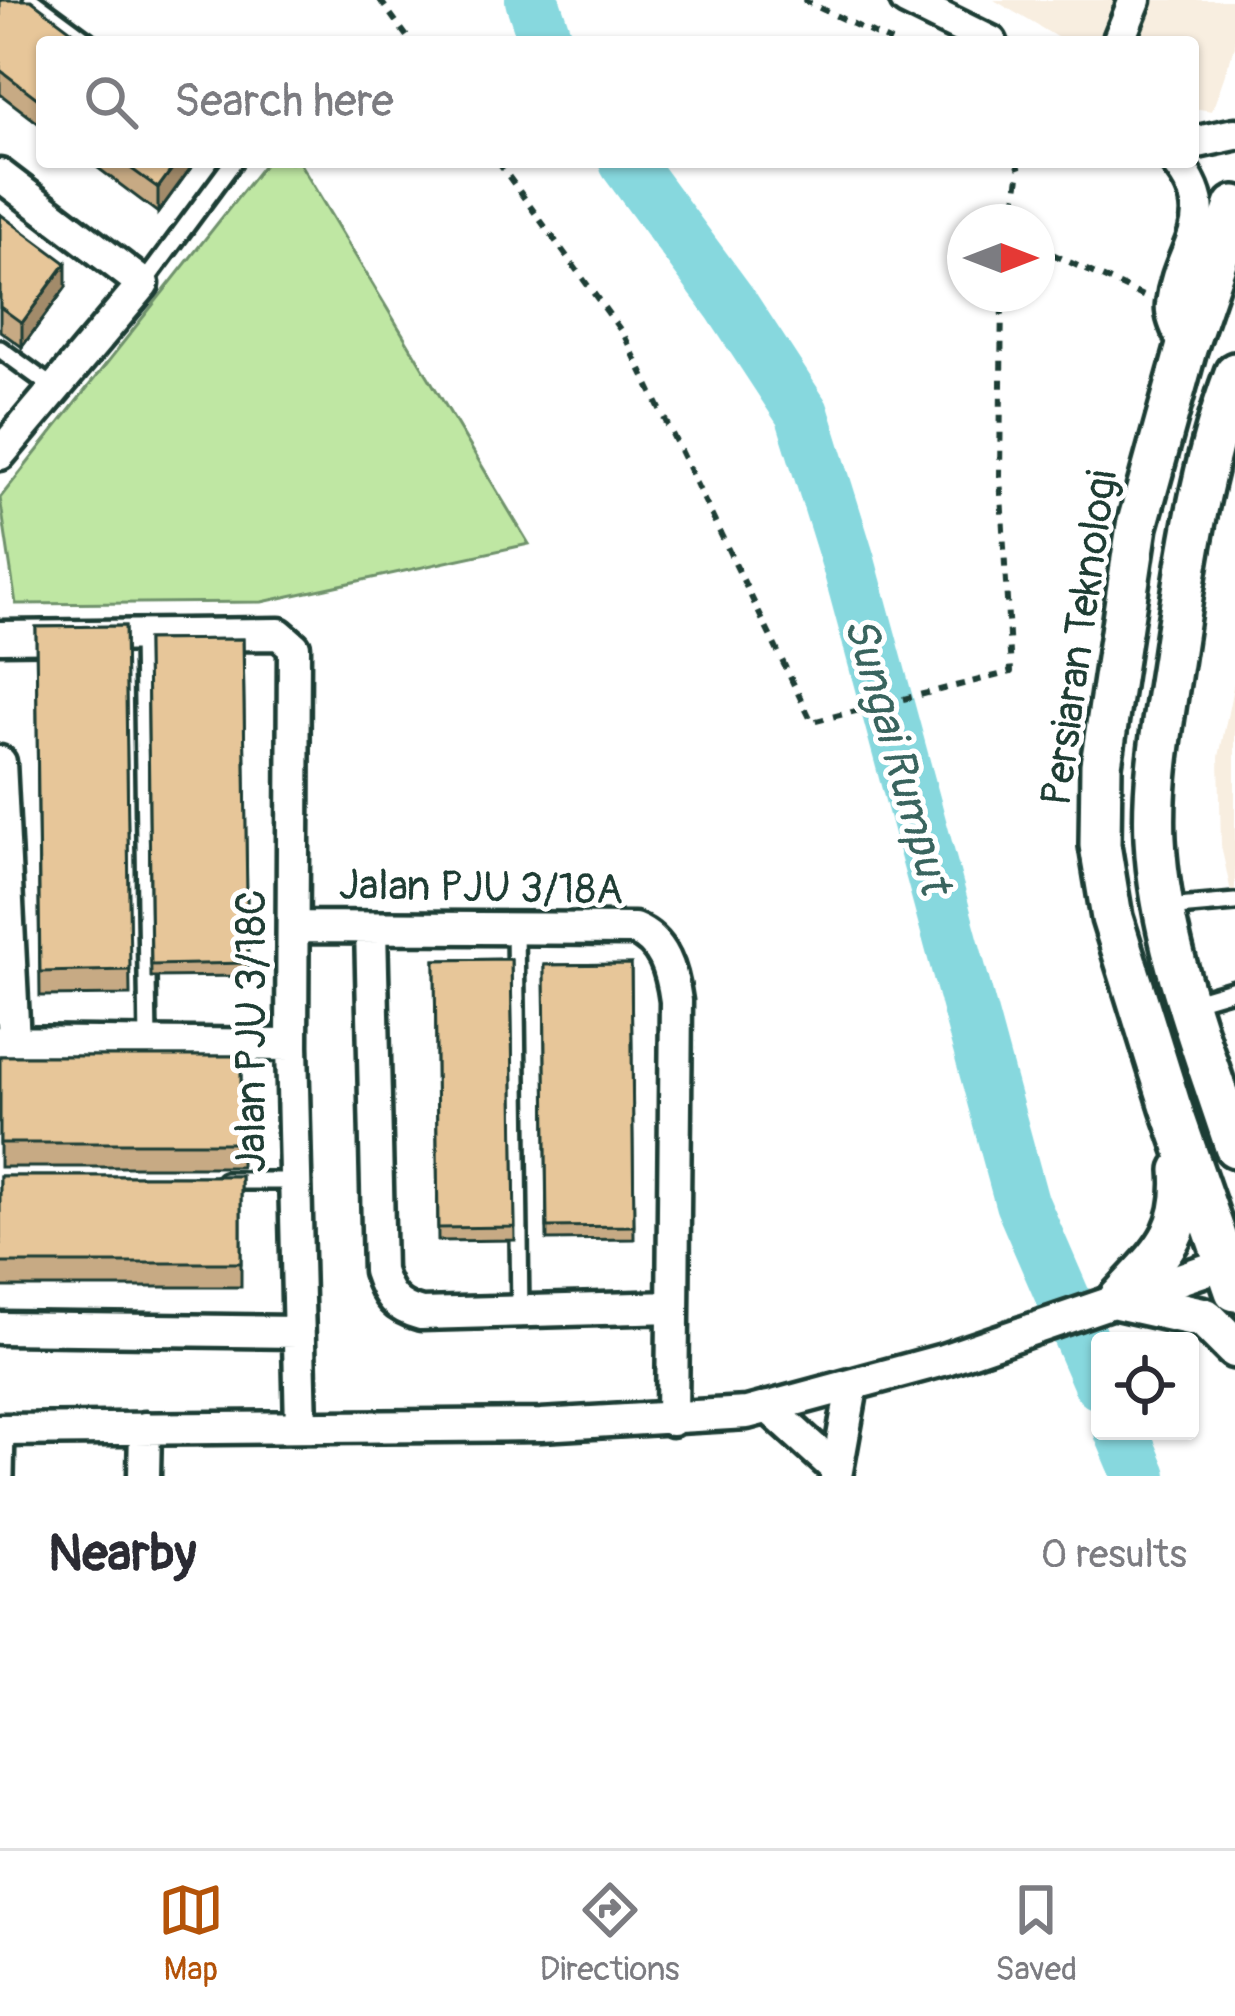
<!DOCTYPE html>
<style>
body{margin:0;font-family:Pangolin,sans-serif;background:#f7f7f7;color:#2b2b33}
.controls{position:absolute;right:36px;bottom:36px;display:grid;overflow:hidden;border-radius:12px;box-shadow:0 3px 9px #0004}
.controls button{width:108px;height:108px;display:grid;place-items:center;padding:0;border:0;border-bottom:3px solid #e1e1e2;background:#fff;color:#2b2b33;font:60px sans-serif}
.compass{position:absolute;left:947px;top:204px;width:108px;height:108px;border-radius:50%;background:#fff;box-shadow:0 3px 9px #0004;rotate:90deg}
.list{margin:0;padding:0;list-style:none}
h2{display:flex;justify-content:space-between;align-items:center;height:156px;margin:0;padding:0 48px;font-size:51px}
h2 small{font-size:39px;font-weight:400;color:#7c7c81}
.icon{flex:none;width:66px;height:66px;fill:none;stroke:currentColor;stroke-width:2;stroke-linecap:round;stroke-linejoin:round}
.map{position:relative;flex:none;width:1235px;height:1476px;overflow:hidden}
.search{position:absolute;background:#fff;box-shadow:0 3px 9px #0004;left:36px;right:36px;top:36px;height:132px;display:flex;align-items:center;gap:30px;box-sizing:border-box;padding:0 42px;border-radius:12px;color:#7c7c81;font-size:45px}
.sheet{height:372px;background:#fff}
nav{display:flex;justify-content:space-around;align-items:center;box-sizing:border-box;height:168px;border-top:3px solid #e1e1e2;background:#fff;font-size:33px;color:#7c7c81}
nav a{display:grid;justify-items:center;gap:6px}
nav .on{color:#b45309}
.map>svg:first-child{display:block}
.built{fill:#f8eee0}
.green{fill:#bfe7a3;stroke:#6f926c;stroke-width:3}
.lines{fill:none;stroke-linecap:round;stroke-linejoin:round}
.river{stroke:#87d8de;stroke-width:54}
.service-casing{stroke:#1f3d34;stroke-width:24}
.minor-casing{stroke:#1f3d34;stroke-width:39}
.tertiary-casing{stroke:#1f3d34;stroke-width:48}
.path{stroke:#1f3d34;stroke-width:6;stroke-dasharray:9 9;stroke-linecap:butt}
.service{stroke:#fff;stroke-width:15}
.minor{stroke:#fff;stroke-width:30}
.tertiary{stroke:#fff;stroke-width:39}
.wall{fill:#c7aa84;stroke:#1f3d34;stroke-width:3}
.shaded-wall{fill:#a28b6b;stroke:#1f3d34;stroke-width:3}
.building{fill:#e7c699;stroke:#1f3d34;stroke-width:3}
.labels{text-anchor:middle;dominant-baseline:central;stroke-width:10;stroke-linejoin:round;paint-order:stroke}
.street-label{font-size:42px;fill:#1f3d34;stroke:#fff}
.water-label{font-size:45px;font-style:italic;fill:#39645e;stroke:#fff}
</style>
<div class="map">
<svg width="1235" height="1476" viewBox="0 0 1235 1476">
<rect width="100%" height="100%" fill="#fff"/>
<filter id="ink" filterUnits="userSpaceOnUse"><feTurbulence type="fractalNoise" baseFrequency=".00833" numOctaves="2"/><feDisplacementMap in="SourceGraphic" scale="24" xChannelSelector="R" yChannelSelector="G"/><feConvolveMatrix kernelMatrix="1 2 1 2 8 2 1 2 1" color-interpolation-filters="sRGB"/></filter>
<g filter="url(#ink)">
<path class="built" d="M994,0H1235V46L1212,111L1193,108V42H1065Z
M1235,677V910L1221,846L1219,757Z"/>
<path class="green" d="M266,162H299L529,544L262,602L16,604L0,498Z"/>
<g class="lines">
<path class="river" d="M532,0L546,42
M626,162L730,303L802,413L848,561L1022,1203L1100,1383
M1121,1431L1140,1476"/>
<defs>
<path id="service" d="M32,0L89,42
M143,284L233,162
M0,349L55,389
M142,636L148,1044
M1166,908L1235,902
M515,929L520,1312
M1191,1002L1235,989
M225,1181H294
M5,1476L6,1430"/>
<path id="minor" d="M906,0L991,42
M1118,42L1135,0
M1193,143L1235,134
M1176,162C1224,221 1179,245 1172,304C1170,318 1181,336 1186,349
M0,175L143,284L0,454
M0,637L279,634L294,647L292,1045L301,1427
M0,762L14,1042
M293,927L634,929C664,941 672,971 676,1001L672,1420
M371,928L379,1271C387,1296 395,1307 421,1314L673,1307
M0,1042L292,1045
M0,1328L297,1332
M768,1407L835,1468
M0,1430L541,1425L747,1413L943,1360L1235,1260
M144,1476L145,1428
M836,1476L852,1387"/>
<path id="tertiary" d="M1235,206L1186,349L1137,526L1101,765L1100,845L1112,918L1171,1107L1235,1291
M1235,373C1201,464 1187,561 1173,657C1164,717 1152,778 1155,839C1160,944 1203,1048 1235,1147
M1182,1170C1187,1235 1160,1254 1119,1299L1205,1318L1235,1348"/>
</defs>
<use href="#service" class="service-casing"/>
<use href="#minor" class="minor-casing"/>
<use href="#tertiary" class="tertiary-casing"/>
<path class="path" d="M380,0L411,42
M803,0L891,42
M498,162L624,335L812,722L1011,672L1000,476L1002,294
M1012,222L1020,170L1017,162
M1037,247L1145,297"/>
<use href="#service" class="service"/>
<use href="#minor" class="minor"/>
<use href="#tertiary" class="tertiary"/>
</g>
<path class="wall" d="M0,0L42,42V126L0,94Z
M90,162H195L158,213Z
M0,214L66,287L22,347L0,331Z
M125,626L130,995L40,996L36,627Z
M243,639L248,976L151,977L147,640Z
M511,959L515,1240L438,1241L435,960Z
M631,964L634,1239L547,1240L544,965Z
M0,1056H241V1167H0Z
M0,1176H241V1287H0Z"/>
<path class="shaded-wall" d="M177,162H195L158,213V188Z
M66,263V287L22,347V323Z"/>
<path class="building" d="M0,0H31L87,42H42V102L0,70Z
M122,162H177L158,188Z
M0,214L66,263L22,323L0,307Z
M125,626L130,970L40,972L36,627Z
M243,639L248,963L151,965L147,640Z
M511,959L515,1227L438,1228L435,960Z
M631,964L634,1226L547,1227L544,965Z
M0,1056H241V1143H0Z
M0,1176H241V1263H0Z"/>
</g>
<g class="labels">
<g class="street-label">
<text transform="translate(1080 638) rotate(-82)">Persiaran Teknologi</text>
<text transform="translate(481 888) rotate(1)">Jalan PJU 3/18A</text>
<text transform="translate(252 1031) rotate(-90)">Jalan PJU 3/18C</text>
</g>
<g class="water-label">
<text transform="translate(897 755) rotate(74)">Sungai Rumput</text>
</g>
</g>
</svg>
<div class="controls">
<button><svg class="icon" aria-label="locate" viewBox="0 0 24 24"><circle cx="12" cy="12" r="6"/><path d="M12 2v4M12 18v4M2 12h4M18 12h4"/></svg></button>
</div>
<svg class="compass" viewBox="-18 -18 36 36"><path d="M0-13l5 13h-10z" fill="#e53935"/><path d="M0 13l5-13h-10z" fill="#7c7c81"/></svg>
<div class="search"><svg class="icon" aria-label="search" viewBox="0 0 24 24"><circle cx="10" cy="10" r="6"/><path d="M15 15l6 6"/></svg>Search here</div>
</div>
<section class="sheet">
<h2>Nearby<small>0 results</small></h2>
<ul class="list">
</ul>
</section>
<nav>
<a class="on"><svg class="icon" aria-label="map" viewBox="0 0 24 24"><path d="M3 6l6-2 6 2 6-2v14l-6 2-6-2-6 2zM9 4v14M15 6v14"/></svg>Map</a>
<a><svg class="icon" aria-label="directions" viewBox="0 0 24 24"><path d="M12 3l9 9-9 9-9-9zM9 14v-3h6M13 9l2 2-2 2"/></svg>Directions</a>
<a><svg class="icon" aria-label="saved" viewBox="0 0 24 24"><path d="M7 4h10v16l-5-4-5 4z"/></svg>Saved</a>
</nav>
